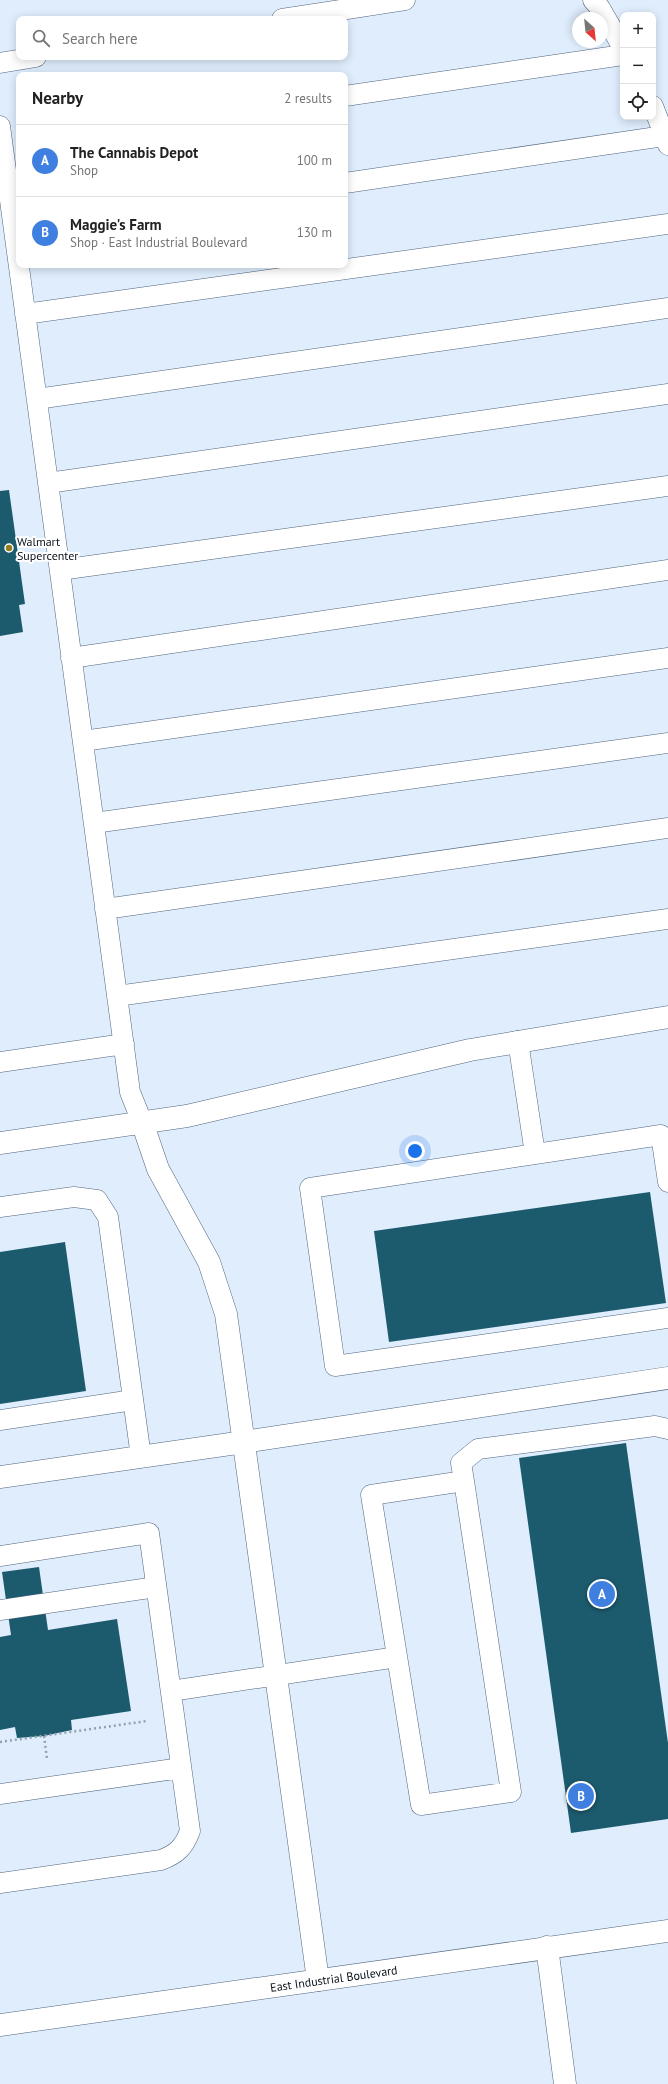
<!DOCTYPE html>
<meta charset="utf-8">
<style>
body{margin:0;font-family:"PT Sans",sans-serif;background:#f2f2f2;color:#222}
.controls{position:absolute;right:12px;top:12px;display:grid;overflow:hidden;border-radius:8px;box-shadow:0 2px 10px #0003}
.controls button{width:36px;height:36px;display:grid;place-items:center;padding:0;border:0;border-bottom:1px solid #e0e0e0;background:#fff;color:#222;font:20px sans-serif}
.compass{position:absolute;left:572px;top:12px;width:36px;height:36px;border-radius:50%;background:#fff;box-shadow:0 2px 10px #0003;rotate:153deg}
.you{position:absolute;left:415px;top:1151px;width:14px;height:14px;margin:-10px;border:3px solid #fff;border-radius:50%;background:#1a73e8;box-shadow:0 0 0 6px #1a73e833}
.badge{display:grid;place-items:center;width:26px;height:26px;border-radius:50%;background:#db2777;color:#fff;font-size:13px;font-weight:700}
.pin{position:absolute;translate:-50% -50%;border:2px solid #fff;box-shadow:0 1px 4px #0006}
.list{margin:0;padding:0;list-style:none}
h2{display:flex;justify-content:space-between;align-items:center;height:52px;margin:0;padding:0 16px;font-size:17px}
h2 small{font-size:13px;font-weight:400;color:#767676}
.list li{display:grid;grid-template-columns:26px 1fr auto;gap:12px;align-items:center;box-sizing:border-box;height:72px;padding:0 16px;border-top:1px solid #e0e0e0}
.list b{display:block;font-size:15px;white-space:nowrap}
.list p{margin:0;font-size:13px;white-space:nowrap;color:#767676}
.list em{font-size:13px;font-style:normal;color:#767676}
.icon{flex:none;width:22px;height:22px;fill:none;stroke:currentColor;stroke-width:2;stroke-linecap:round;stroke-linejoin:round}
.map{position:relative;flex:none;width:668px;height:2084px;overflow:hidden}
.search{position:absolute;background:#fff;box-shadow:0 2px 10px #0003;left:16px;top:16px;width:332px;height:44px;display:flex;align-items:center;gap:10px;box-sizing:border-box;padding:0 14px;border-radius:8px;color:#767676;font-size:15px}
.panel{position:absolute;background:#fff;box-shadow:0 2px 10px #0003;left:16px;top:72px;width:332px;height:196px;border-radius:8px}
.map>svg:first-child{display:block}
.building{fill:#1c5b6d}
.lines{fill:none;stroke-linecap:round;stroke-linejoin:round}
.service-casing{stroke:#51657d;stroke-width:21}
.minor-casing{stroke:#51657d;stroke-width:23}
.tertiary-casing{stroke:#51657d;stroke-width:23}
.path{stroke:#94a0ae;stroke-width:2.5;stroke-dasharray:2 3;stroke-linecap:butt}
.service{stroke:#fff;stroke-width:20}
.minor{stroke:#fff;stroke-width:22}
.tertiary{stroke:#fff;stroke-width:22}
.poi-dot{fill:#907c22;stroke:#fff;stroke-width:1.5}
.labels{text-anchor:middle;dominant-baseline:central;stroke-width:4;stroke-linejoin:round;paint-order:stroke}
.poi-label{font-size:12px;fill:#081019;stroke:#fff;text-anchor:start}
.street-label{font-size:12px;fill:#081019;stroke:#fff}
</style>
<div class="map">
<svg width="668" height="2084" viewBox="0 0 668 2084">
<rect width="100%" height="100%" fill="#dfedfd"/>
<path class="building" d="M9,490L25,604L19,605L23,632L0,636V491Z
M650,1192L666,1303L389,1342L374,1231Z
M65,1242L86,1391L0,1404V1252Z
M626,1443L668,1743V1819L571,1833L519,1458Z
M39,1567L48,1630L117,1619L131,1711L71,1720L72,1730L44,1736L17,1738L15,1727L0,1730V1637L11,1635L2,1572Z"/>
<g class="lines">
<defs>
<path id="service" d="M593,0L600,8L623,48
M282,19L405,0
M0,63L36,57
M345,96L623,55
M653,106L668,145
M0,126L130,1092L142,1122
M345,183L664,136
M25,314L668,224
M37,399L668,308
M48,483L668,394
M60,570L668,486
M71,658L668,570
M83,741L668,658
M94,823L668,743
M105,909L668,828
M117,996L668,919
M518,1041L535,1154
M0,1062L124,1044
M668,1182L661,1135L310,1188L335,1366L668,1318
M0,1207L74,1197L97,1200L108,1217L141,1457
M0,1420L133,1400
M464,1481L371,1495L421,1805L511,1792L464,1481L461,1463L478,1449L655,1426L668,1429
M0,1556L149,1533L190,1831C184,1847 177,1854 161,1860L0,1883
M0,1610L156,1587
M171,1691L397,1657
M0,1794L181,1768"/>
<path id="minor" d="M142,1122L158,1169L209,1262L226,1314L318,1980
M0,1143L187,1116L470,1050L668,1017
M0,1477L244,1442L668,1378
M547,1947L565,2084"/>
<g id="tertiary">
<path id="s1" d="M0,2025L668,1931"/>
</g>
</defs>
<use href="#service" class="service-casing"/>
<use href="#minor" class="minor-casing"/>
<use href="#tertiary" class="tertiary-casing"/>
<path class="path" d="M44,1736L47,1759
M0,1742L147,1721"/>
<use href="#service" class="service"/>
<use href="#minor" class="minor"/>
<use href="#tertiary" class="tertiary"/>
</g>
<circle class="poi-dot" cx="9" cy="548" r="4"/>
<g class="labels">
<g class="poi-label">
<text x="17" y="541">Walmart<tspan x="17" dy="14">Supercenter</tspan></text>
</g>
<g class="street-label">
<text stroke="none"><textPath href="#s1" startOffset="337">East Industrial Boulevard</textPath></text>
</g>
</g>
</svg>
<div class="controls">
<button>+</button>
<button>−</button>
<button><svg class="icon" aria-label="locate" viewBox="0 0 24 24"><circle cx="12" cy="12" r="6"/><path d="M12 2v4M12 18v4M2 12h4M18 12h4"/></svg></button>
</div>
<svg class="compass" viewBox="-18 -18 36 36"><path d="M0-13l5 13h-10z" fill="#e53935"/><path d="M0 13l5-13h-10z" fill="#767676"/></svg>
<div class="you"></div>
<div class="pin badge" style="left:602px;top:1594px;background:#3f7fe0">A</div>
<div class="pin badge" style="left:581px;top:1796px;background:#3f7fe0">B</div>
<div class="search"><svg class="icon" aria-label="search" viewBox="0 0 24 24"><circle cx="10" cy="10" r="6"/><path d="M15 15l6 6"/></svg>Search here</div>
<section class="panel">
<h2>Nearby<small>2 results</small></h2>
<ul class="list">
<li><span class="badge" style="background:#3f7fe0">A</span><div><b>The Cannabis Depot</b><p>Shop</p></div><em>100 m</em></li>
<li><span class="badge" style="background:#3f7fe0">B</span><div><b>Maggie's Farm</b><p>Shop · East Industrial Boulevard</p></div><em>130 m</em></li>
</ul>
</section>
</div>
